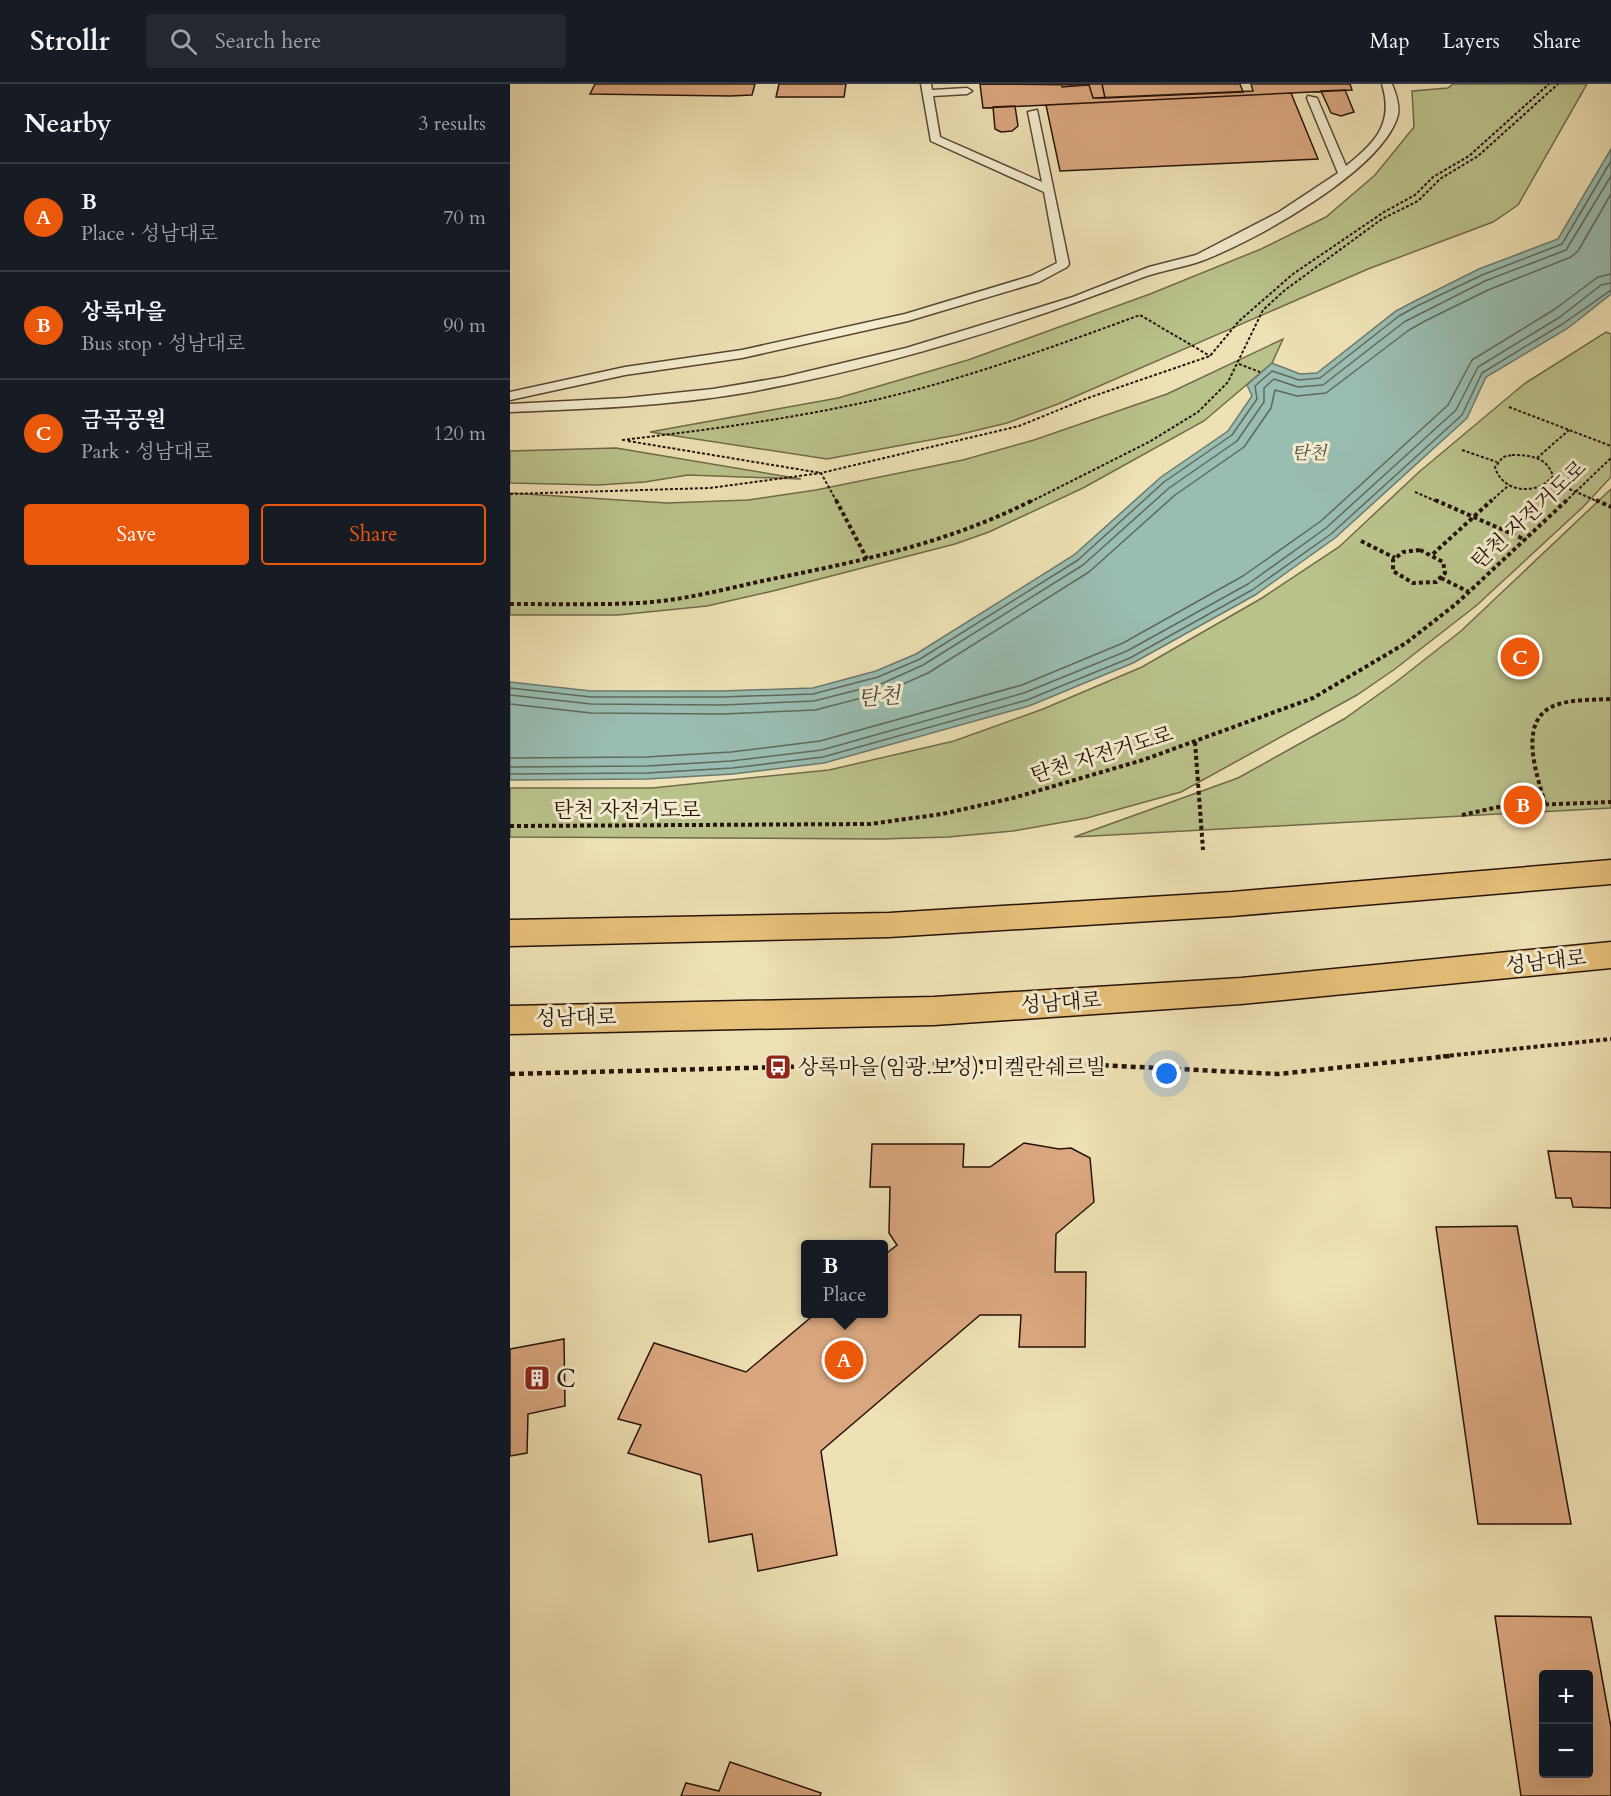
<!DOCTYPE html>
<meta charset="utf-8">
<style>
body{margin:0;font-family:Cardo,"Noto Serif KR",serif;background:#242831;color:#f1f3f6}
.controls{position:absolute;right:18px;bottom:18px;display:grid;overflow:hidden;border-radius:6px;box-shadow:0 6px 24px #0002}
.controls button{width:54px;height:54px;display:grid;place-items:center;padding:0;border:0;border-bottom:2px solid #363941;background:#171b24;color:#f1f3f6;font:30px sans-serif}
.you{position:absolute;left:657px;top:990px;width:21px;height:21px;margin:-15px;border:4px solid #fff;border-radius:50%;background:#1a73e8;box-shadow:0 0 0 9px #1a73e833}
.badge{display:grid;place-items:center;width:39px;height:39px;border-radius:50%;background:#ea580c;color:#fff;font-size:20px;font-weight:700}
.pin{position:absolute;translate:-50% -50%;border:3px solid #fff;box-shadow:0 2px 6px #0006}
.popup{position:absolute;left:291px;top:1156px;width:87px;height:78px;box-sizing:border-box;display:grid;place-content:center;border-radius:6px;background:#171b24;filter:drop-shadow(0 2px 4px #0005);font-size:20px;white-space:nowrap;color:#9ea1a6}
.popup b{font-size:22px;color:#f1f3f6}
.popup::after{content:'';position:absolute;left:50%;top:100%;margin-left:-12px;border:12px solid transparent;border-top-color:#171b24}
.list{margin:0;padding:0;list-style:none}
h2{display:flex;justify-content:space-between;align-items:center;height:78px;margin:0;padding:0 24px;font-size:26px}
h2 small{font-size:20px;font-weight:400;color:#9ea1a6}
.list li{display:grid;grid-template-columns:39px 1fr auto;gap:18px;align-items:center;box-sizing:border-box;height:108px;padding:0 24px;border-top:2px solid #363941}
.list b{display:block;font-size:22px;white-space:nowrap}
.list p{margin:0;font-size:20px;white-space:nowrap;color:#9ea1a6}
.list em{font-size:20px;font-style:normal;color:#9ea1a6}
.actions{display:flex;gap:12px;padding:18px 24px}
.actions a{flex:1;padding:14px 0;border:2px solid #ea580c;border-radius:6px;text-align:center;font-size:21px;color:#ea580c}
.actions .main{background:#ea580c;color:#fff}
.icon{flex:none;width:33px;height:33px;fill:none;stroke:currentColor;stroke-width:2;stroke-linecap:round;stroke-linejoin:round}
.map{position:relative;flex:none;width:1101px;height:1712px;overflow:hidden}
header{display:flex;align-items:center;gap:36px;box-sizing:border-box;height:84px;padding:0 30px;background:#171b24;border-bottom:2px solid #363941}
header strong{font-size:28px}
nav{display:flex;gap:33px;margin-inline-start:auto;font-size:21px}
.search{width:420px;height:54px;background:#242831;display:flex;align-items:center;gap:15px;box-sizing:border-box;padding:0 21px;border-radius:6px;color:#9ea1a6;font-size:22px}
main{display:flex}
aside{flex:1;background:#171b24}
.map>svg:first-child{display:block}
.green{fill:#bac28c;stroke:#706a4a;stroke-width:1.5}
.water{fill:#99bdb1;stroke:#6b796e;stroke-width:1.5}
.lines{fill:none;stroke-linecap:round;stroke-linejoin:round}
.shore{stroke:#60685d;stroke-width:1.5}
.building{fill:#dba77f;stroke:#271309;stroke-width:1.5;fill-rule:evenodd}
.service-casing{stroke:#594634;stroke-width:3}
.primary-casing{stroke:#271309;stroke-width:3}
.path-far2{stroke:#271309;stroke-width:2;stroke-dasharray:3 2;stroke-linecap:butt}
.path-far1{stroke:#271309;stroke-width:4;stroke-dasharray:4 3;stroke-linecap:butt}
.path{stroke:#271309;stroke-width:4.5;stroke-dasharray:5 4;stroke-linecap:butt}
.service{fill:#f4eccf;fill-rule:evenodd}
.primary{fill:#e7c07a;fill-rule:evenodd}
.labels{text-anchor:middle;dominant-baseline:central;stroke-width:6;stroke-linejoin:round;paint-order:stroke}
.far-water-label{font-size:18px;font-style:italic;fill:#4f4e44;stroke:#f4eccf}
.street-label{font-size:21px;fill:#271309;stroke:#f4eccf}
.poi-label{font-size:21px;fill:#271309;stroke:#f4eccf;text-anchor:start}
.water-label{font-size:22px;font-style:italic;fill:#4f4e44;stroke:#f4eccf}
.near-poi-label{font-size:26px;fill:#271309;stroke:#f4eccf;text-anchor:start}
</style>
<header>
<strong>Strollr</strong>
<div class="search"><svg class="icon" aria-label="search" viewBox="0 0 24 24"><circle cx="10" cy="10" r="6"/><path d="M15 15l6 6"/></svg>Search here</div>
<nav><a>Map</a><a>Layers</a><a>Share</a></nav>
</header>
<main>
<aside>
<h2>Nearby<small>3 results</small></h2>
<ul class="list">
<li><span class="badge">A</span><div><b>B</b><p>Place · 성남대로</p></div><em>70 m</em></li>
<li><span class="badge">B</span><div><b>상록마을</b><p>Bus stop · 성남대로</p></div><em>90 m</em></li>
<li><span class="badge">C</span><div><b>금곡공원</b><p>Park · 성남대로</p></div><em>120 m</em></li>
</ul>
<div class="actions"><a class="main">Save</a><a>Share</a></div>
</aside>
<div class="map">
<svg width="1101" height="1712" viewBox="0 0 1101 1712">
<rect width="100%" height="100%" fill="#eee1b5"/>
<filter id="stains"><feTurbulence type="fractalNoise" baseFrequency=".00333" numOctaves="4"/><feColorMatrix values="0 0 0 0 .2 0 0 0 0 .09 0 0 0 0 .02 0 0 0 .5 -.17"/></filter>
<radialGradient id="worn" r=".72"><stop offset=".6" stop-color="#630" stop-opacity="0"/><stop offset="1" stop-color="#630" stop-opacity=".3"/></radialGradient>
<path class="green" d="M943,0H1077L1008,121L983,138L858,185L548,320L497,339L447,351L317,375L140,348L328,314L458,276L640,210L751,165L816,133L865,91L904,43L902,7L938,4Z
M1096,248L1101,250V393L1074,422L967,521L885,585L847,611L671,708L577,734L503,747L438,753L371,755L0,753V704H142L319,686L444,657L533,625L632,583L752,514L829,463L909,388L1014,300Z
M773,255L762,279L694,337L573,404L479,448L445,460L267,506L197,522L108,531H0V409L157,419L238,416L306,406L453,376L524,356L657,310Z
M106,364L291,395L178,391L135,398L88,401L0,399V367Z
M1101,405V724L564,753L728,694L834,635L886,598L951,547Z"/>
<path class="water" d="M1101,65V210L1058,244L976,293L957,334L825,454L745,511L623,579L519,622L314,679L223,690L137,695L0,696V598L81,607H212L303,604L366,587L406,570L564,471L651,393L718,347L742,312L737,301L762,279L790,290L807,289L886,227L905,217L969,185L1048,155Z"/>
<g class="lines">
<path class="shore" d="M0,604L81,613H212L303,610L368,593L410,575L568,476L654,398L722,351L747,315L745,302L762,287L789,296L810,294L889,232L907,222L972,191L1052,160L1101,77
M0,611L81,620L212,621L304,617L371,600L413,581L573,481L659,404L727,357L754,318V304L764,295L788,303L813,301L894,238L975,197L1056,166L1101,92
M0,620L81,629L213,630L305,626L375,608L418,589L579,488L665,411L734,363L761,324L765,306L787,312L816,309L899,246L915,237L978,206L1061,173L1068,167L1101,110
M0,674L136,673L221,668L310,657L512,601L613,559L733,492L811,437L938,321L962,276L1045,225L1088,193L1101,190
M0,683L137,682L221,677L312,666L514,609L617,567L738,500L816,444L946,326L968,283L1050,233L1091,201L1101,199
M0,690L137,689L222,684L313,673L517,616L620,574L742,506L821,450L952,331L972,289L1054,239L1101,206"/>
</g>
<path class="building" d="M85,0H245L242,11L220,12L80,10Z
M269,0H336L334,13H266Z
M470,0L579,1L583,14L743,7L741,0H840L842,6L473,24Z
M552,0H592L595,14H583L579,1L552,3Z
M592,0H730L733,8L595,14Z
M835,6L844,28L831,32L821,29L811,7Z
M781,9L808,75L550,87L536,21Z
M505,22L508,42L502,47L491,48L485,45L483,23Z
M514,1059L549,1065L561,1064L580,1074L584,1118L546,1150L545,1188H576L575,1263H509L511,1231H470L311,1367L327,1471L248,1487L242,1450L199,1458L191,1391L118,1369L131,1341L108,1335L144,1259L236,1288L305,1230H373V1172L387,1161L379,1149L380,1103H360L362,1060H454L453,1083H480Z
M1038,1067L1101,1068V1124L1063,1123L1061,1114H1046Z
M1007,1142L1061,1440H968L926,1143Z
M54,1255L55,1322L18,1330L17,1369L0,1372V1265Z
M985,1532L1081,1533L1101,1643V1712H1011ZM1034,1590H1078V1690H1034Z
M220,1678L311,1709L310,1712H171L176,1699L209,1707Z"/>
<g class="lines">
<defs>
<path id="service" d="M411,0H421L422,6L457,4L462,7L457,10L423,12L430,53L532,98L518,28L527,26L559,180L557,183L529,198L398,237L232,274L115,291L0,316V308L115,283L232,266L395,230L521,192L547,179L534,108L421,57Z
M872,0H882C886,10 891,24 887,34C869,88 746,156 694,176C673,184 652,186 631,194C502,244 370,284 234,309C157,322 78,325 0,328V320L116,314L203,305L274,293L396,264L563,213L639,183L686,171L769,128L828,89L797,14L798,12L807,14L836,82C866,58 884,39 872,0Z"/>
<path id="primary" d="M1101,776V800L722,832L379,853L0,862V836L379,829L722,808Z
M1101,858V884L731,920L424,941L0,950V922L424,913L731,894Z"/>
</defs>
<use href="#service" class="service-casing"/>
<use href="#primary" class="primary-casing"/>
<path class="path-far2" d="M729,280L750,288
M999,323L1101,362
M112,356C197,346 281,335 365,316C455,295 543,263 630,231L700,272
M118,357L311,389L327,418
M952,366L987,378
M1002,371C1020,371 1037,373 1043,392C1027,412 992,409 985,383L993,373Z
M1027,374L1059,346
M1041,397L1089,418
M905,408L928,418
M0,410L200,404L311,389L509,342L578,314L700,272L729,237L783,190L874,128L905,111L923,93L959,72L1039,0
M520,418L639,358L688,328L718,298L753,226L775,206L872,135L908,117L930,95L968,72L1048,0
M980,418L999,401
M1055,418L1101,374"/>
<path class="path-far1" d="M326,416L357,475
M925,416L1016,456
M1086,416L1101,423
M851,457L885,474
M910,466L933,478L935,489L926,498L903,499L883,487V476L893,468Z
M923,470L982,416
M931,494L959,508
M0,520C42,520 85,521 128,519C173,517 218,504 262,495C355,476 438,459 523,416
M685,658L693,766
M1035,720C1027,690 1005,633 1049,620C1066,615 1084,616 1101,615
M952,731L993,722L1101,718
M0,742L360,740L432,730L503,714L633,676L803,614L896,559L946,520L1057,416
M926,973L1101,955"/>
<path class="path" d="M0,990L508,977L768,990L940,972"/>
<use href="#service" class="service"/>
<use href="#primary" class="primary"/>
</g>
<defs>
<symbol id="bus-square" viewBox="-11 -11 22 22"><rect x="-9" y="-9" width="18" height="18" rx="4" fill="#8f2418" stroke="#f4eccf"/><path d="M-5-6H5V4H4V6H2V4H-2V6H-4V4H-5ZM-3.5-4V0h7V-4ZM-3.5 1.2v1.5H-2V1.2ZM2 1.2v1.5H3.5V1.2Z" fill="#fff"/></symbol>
<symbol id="building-square" viewBox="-11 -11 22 22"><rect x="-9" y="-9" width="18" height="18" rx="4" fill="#8f2418" stroke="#f4eccf"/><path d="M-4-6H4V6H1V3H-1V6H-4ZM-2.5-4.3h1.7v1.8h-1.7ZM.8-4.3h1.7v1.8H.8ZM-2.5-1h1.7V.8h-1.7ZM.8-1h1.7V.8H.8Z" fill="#fff"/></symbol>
</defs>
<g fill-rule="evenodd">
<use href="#bus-square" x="253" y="968" width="30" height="30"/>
<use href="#building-square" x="12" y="1279" width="30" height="30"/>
</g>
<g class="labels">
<g class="far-water-label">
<text x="799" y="369">탄천</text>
</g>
<g class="street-label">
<text transform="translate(1019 431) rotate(-43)">탄천 자전거도로</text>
<text transform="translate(592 671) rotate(-17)">탄천 자전거도로</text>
<text x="117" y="726">탄천 자전거도로</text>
<text transform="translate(1036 878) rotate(-6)">성남대로</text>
<text transform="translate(551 919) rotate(-4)">성남대로</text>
<text transform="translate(66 934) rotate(-1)">성남대로</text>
</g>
<g class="poi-label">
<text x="288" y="983">상록마을(임광.보성).미켈란쉐르빌</text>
</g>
<g class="water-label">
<text transform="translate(369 613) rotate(-4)">탄천</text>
</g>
<g class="near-poi-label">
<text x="46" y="1294">C</text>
</g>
</g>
<rect width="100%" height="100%" filter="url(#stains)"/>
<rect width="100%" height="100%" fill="url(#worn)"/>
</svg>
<div class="controls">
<button>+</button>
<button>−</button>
</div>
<div class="you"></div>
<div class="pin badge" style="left:334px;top:1276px">A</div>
<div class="popup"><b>B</b>Place</div>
<div class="pin badge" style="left:1013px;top:721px">B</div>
<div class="pin badge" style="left:1010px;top:573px">C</div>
</div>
</main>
